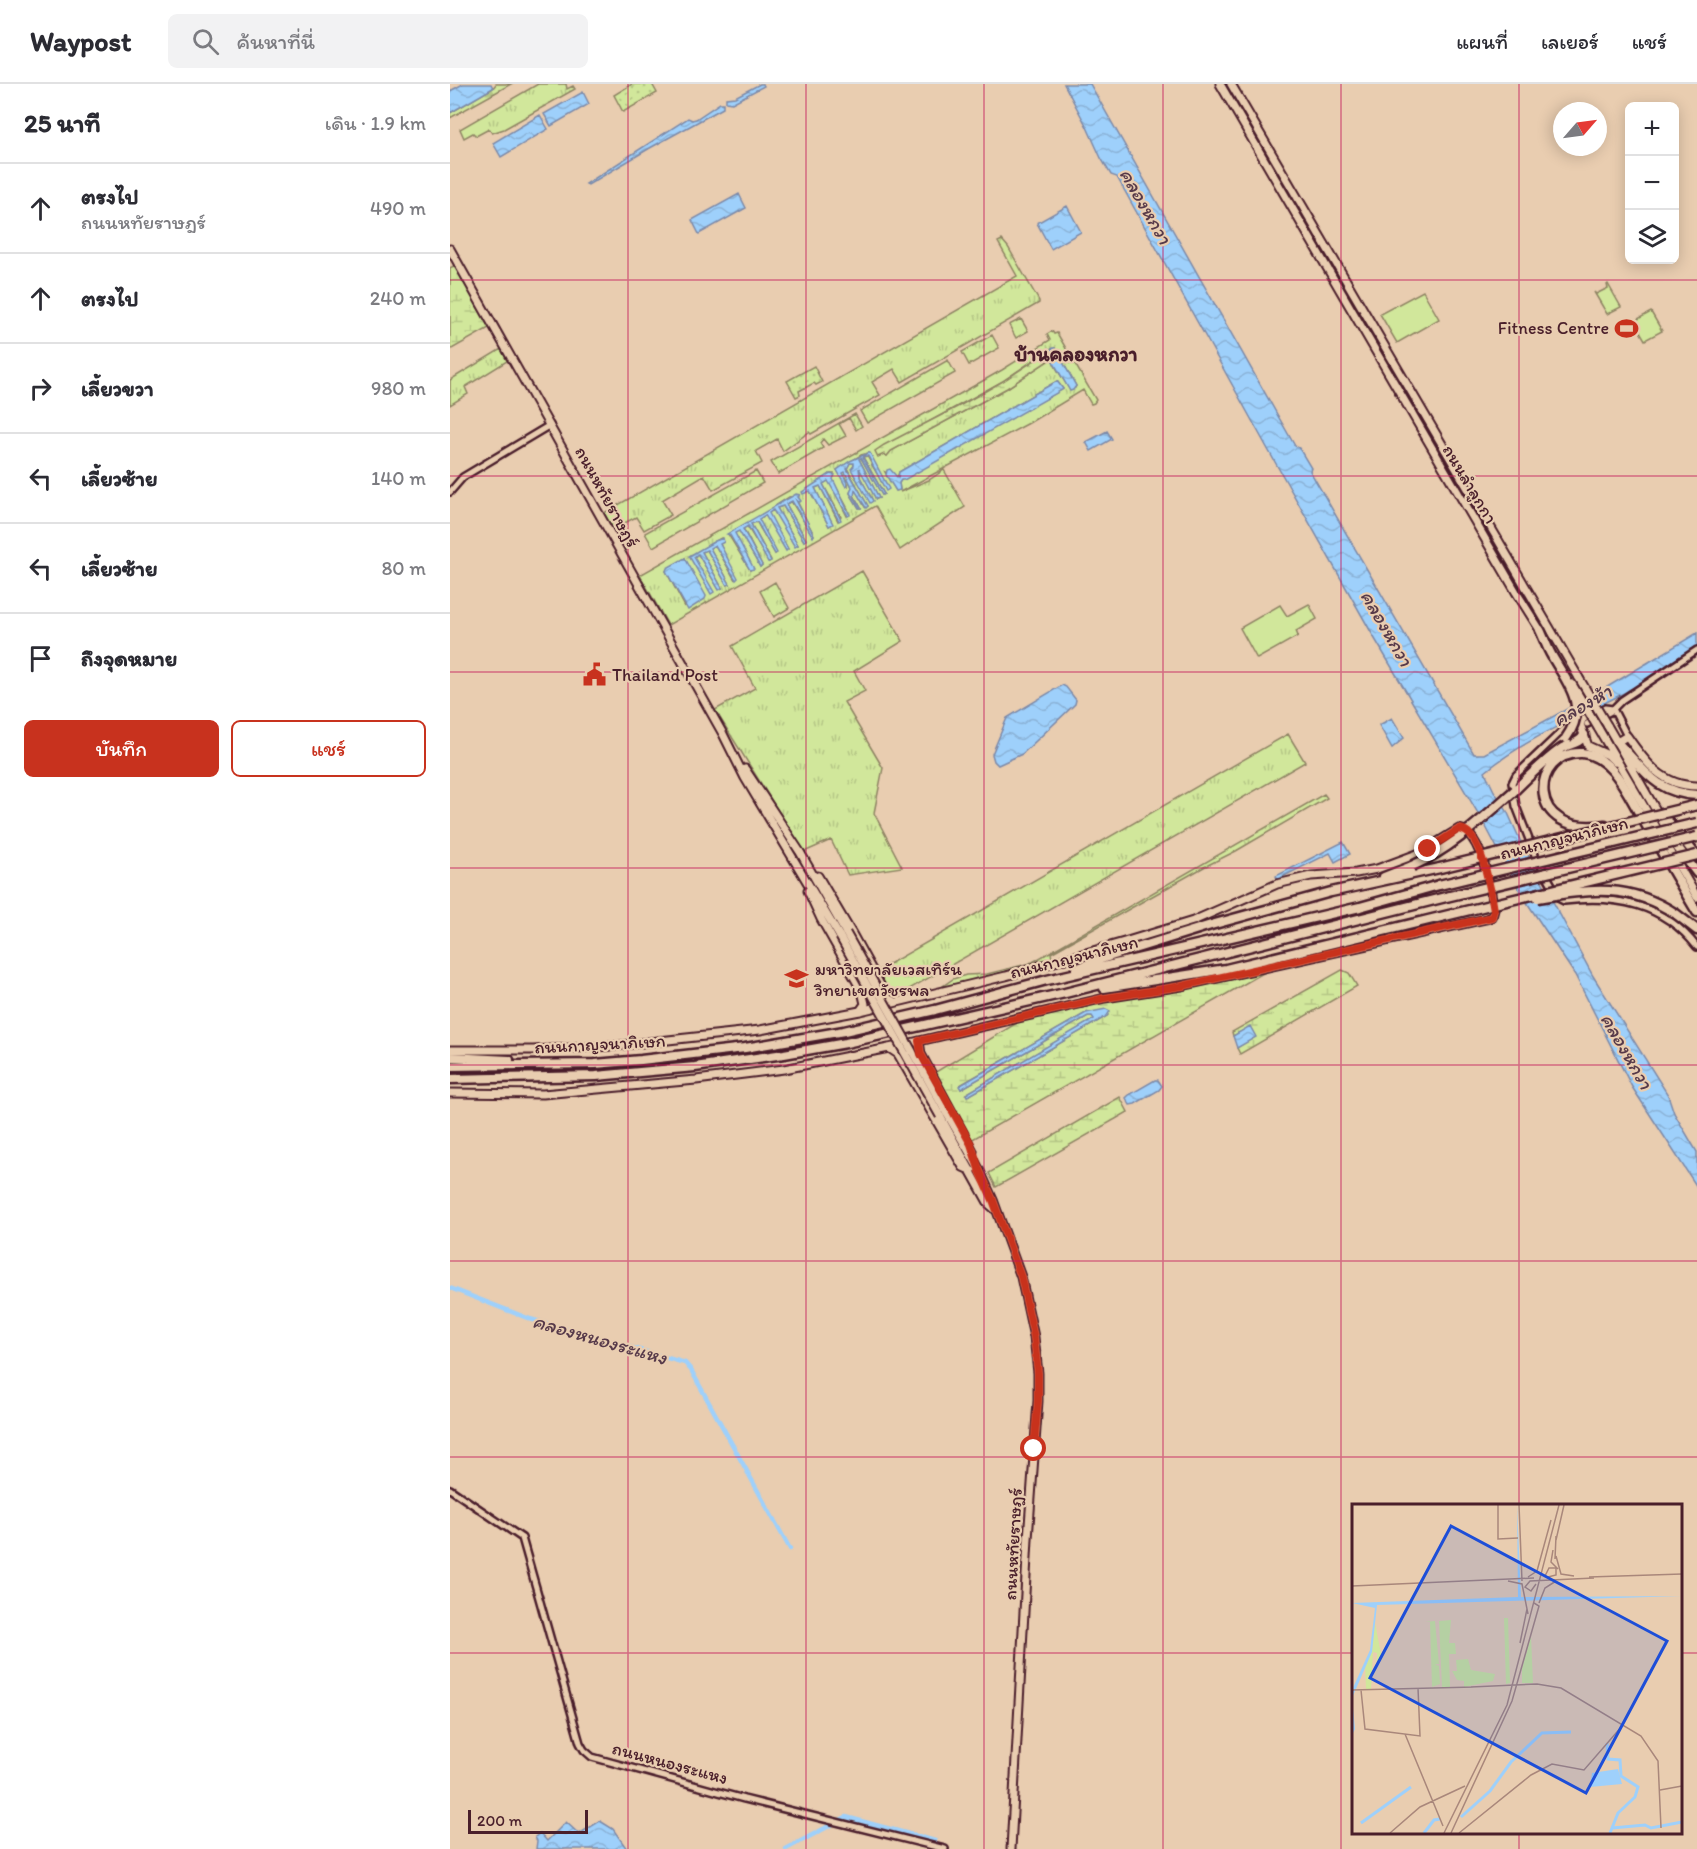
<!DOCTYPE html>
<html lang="th">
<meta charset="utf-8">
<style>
body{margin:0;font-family:Itim,"Playpen Sans Thai",sans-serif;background:#f2f2f3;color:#2b2b33}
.controls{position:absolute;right:18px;top:18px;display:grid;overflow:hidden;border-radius:9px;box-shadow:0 3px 15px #0003}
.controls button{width:54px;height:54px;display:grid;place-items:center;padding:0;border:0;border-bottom:2px solid #e1e1e2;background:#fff;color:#2b2b33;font:30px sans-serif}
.compass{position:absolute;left:1103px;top:18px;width:54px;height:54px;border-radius:50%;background:#fff;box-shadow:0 3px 15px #0003;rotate:62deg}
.scale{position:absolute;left:18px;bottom:15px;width:120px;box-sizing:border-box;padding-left:6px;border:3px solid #4a1f2b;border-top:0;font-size:16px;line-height:21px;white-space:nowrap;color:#4a1f2b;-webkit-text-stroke:4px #e9cdb0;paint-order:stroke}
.stop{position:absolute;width:18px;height:18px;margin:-14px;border:4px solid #c8321e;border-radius:50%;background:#fff}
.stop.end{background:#c8321e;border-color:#fff;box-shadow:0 2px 6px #0008}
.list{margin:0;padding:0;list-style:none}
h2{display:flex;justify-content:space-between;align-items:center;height:78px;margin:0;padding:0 24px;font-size:26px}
h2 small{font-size:20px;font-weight:400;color:#7c7c81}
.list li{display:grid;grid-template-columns:39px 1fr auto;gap:18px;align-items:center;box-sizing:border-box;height:90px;padding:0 24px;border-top:2px solid #e1e1e2}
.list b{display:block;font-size:22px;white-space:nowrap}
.list p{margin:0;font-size:20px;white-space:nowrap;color:#7c7c81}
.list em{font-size:20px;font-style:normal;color:#7c7c81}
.actions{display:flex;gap:12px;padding:18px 24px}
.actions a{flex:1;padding:14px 0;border:2px solid #c8321e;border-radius:9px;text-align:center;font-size:21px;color:#c8321e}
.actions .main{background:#c8321e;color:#fff}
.icon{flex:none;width:33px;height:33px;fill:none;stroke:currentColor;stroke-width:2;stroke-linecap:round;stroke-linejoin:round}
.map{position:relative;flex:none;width:1247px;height:1765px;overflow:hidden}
header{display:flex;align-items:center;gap:36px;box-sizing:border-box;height:84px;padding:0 30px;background:#fff;border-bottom:2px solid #e1e1e2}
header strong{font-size:28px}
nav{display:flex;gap:33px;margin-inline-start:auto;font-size:21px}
.search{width:420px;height:54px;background:#f2f2f3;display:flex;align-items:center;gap:15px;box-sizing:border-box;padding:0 21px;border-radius:9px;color:#7c7c81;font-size:22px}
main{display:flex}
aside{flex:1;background:#fff}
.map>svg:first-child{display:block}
.grass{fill:url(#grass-tufts);stroke:#8e8363;stroke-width:1.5;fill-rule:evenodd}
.forest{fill:url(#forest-firs);stroke:#8e8363;stroke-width:1.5}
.wetland{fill:url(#wetland-marsh);stroke:#8e8363;stroke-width:1.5;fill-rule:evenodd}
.park{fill:url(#park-dots);stroke:#8e8363;stroke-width:1.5}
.pitch{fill:#d1e79b;stroke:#8e8363;stroke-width:1.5}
.water{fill:url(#water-waves);stroke:#7c89a8;stroke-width:1.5}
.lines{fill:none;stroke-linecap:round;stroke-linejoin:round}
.canal{stroke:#9ed0fb;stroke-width:4.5}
.minor-casing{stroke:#4a1f2b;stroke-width:10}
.major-casing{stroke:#4a1f2b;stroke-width:11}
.highway-casing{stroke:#4a1f2b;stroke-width:13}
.minor{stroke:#e9cdb0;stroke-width:5}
.major{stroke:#e9cdb0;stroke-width:7}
.highway{stroke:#e9cdb0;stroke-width:8}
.major-bridge-casing{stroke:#4a1f2b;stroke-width:11;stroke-linecap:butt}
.highway-bridge-casing{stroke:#4a1f2b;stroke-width:13;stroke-linecap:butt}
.major-bridge{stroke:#e9cdb0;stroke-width:7}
.highway-bridge{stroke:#e9cdb0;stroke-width:8}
.route{stroke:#c8321e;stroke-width:8}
.grid{fill:none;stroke:#c2185b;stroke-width:1.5;stroke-opacity:0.55}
.labels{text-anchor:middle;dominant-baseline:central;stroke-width:4.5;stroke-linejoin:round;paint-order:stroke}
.poi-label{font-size:18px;fill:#4a1f2b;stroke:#e9cdb0;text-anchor:start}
.street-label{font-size:18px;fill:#4a1f2b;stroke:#e9cdb0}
.water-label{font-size:20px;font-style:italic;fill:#573a4a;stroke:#e9cdb0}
.quarter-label{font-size:21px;font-weight:bold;fill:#4a1f2b;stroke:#e9cdb0}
.inset-river{fill:none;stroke:#9ed0fb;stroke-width:3}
.inset-road{fill:none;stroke:#a9877b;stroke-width:1.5}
.view{fill:#1d4ed8;fill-opacity:0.15;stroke:#1d4ed8;stroke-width:3}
.inset-edge{fill:none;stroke:#4a1f2b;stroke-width:3}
</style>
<header>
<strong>Waypost</strong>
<div class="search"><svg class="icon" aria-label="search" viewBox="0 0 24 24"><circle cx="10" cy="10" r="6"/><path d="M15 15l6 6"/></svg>ค้นหาที่นี่</div>
<nav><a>แผนที่</a><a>เลเยอร์</a><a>แชร์</a></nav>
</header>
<main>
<aside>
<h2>25 นาที<small>เดิน · 1.9 km</small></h2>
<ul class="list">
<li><svg class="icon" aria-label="ahead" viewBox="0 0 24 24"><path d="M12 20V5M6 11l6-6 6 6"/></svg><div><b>ตรงไป</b><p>ถนนหทัยราษฎร์</p></div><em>490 m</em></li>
<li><svg class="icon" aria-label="ahead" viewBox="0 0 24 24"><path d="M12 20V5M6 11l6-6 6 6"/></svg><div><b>ตรงไป</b></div><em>240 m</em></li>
<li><svg class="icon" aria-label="right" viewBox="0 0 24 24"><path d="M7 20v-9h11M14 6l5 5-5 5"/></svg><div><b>เลี้ยวขวา</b></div><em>980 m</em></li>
<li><svg class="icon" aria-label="left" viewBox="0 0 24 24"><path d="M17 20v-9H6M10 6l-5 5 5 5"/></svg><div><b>เลี้ยวซ้าย</b></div><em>140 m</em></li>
<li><svg class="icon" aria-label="left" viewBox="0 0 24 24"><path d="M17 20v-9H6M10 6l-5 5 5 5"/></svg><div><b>เลี้ยวซ้าย</b></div><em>80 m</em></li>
<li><svg class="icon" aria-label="arrive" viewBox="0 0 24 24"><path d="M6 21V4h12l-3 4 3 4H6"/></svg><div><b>ถึงจุดหมาย</b></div></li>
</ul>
<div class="actions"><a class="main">บันทึก</a><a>แชร์</a></div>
</aside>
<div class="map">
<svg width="1247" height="1765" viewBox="0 0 1247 1765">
<defs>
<pattern id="grass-tufts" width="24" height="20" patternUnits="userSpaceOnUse" patternTransform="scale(1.5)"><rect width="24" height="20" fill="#d1e79b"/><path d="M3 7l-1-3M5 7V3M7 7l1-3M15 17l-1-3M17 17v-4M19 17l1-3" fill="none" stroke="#b5c686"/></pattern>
<pattern id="forest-firs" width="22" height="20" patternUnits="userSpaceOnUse" patternTransform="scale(1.5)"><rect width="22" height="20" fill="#d1e79b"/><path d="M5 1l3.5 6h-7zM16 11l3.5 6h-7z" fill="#b5c686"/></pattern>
<pattern id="wetland-marsh" width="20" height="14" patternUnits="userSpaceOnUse" patternTransform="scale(1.5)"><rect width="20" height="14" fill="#d1e79b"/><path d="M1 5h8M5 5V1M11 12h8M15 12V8" fill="none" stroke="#b5c686"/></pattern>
<pattern id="park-dots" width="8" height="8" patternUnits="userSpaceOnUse" patternTransform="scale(1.5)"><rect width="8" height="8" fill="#d1e79b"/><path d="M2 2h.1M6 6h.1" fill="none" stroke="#b5c686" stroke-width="1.8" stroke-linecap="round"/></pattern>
<pattern id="water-waves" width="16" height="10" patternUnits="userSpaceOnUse" patternTransform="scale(1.5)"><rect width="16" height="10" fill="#9ed0fb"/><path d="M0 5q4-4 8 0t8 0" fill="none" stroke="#8ab2d7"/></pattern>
</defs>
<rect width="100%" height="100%" fill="#e9cdb0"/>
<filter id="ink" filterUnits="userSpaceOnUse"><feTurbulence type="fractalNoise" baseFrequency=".0167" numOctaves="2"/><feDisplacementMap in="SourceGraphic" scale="12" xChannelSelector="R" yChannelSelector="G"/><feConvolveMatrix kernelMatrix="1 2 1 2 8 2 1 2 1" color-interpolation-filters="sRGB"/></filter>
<g filter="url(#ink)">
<path class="grass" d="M88,0H116L117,5L123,2L125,5L54,45L42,49L39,45L26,52L23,49L14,54L10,45Z
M552,156L558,163L589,217V219L452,298L444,285L422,298L430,311L361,350L359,348L333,367L327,355L306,367L312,379L263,406L254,391L212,416L221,431L194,446L186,433L163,445L154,429L567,192L548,158Z
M571,235L578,247L566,254L559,241Z
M602,247L604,250L607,249L646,316L644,319L641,320L633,306L579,339L450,408L479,396L494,386L515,423L450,466L425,422L218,541L190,491L552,286L600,256L597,250ZM605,264L626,302L625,304L618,303C611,291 601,279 600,265ZM591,271L598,277L557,304L441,367L437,372L434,370L430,371L426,367L553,297ZM607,297L613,305L451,396L449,399L450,406L446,407L435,388L447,394L449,388ZM419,369L436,406L417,372L413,373L434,410L432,411L411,374L409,375L429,414L426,415L410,384V393L423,417L405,393L402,385L404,381V379H400L397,384L418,422L415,423L405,405L403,409L411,424H409L401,411L400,409L402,403L395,387L393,389L398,399V402L387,386L411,371ZM380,390H384L382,395L398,425L397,432L379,396L373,400L391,433L388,437L370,402L365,404L382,439L379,442L360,407ZM348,412V416L346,415L364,451L363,452L341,417L336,420L356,455L354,457L333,422L327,424L348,461L345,462L324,426L318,429L338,465L336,466L316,431L308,435L326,469L325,470L306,437L301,440L321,476L319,478L297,442L293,444L312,481L310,483L289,446L284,449L303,484L300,486L278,450L307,434L339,413ZM271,454L270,460L285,496L265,461L260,464L280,500L277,501L257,466L252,468L272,504L269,505L248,470L244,473L240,472ZM235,474V523L216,487Z
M542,251L549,264L519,281L512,268Z
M51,265L57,277L15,303L18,310L0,321V296Z
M498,276L505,289L417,339L410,327Z
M405,330L412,342L406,346L399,334L389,340L396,352L378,361L373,355L370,359L373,364L328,390L321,378Z
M306,387L313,399L203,463L195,449Z
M412,487L453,557L404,587L415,607L394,618L433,684L424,729L452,783L398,791L381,756L354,768L265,626L305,604L282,562Z
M325,498L339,524L324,533L310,507Z
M838,650L855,678L449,911L437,906L427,887Z
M874,710L877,714L786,767L754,783L601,869L602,874L581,878V881L493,904V902L503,895L516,891L537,890L581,879Z"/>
<path class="forest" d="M46,0H61L0,34V29L43,4Z"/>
<path class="wetland" d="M5,181L39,244L0,266V184Z
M594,270L596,271L598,277L557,304L441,367L437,372L434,370L428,373L425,367L434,361L511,321L553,297Z
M892,886L899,889L907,902L790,970L787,964L805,952L800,943L783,952L782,948Z
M815,888L521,1056L484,989L575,934L659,917ZM636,929L657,932L520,1011L516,1010L645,935L642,932H638L511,1005L510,1001Z
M670,1013L678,1028L546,1103L539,1089Z"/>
<path class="park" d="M182,0H202L207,9L173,28L164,11Z
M364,282L372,298L366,301L364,299L349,307L350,311L346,313L337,297Z"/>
<path class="pitch" d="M1158,200L1171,223L1157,230L1144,208L1146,210L1158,204L1157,201Z
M973,207L989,235L947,259L930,230Z
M1201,228L1212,247L1195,256L1184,237Z
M859,520L867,535L846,547L848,552L807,575L790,544L830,521L837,532Z"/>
<path class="water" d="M13,0H41L43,4L0,29V7Z
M310,0H313L314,2L282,19L276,18V14L285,13Z
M614,0H640L845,362L849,364L861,384L860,387L1024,670H1034L1154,605L1247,549V564C1223,578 1201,595 1176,608C1129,633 1076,654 1035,688L1044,707L1057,727L1071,758L1143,892L1218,1011L1224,1029L1247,1068V1103L1182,1003L1125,891L1072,811L1035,741L925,555L825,378L667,93L661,91L651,74L637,43Z
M133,8L139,20L101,42L94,30Z
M270,19H273V24L200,64L138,101L136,100L238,34L242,36L246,35Z
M90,31L98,45L51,73L43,59Z
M289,110L296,124L249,150L242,136Z
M617,122L631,148L601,165L587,139Z
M603,264H605L626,302L623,306L620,307L604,279L599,267Z
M607,297L613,305L612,306L454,396H451L449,399L450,406L446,407L436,391L437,386L440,385L448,394L449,388Z
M657,347L662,355L641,367L636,358Z
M418,369H420L439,405L436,407L418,372H414L413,374L434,410L432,411L411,374L409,375L429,414L426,415L409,384L410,393L423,417L420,419L401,385L404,382V379H400L397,385L418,422L416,424L405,406L404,412L411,424H409L400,409L402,403L395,388L393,389L398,401L396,403L387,386L400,377Z
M380,390L385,391L383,395L400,431L398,432L378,397L373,400L391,436L389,437L370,402L365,404L383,440L379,442L360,407L353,410L352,408Z
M346,410L350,411L348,413L351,417L349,418L346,416L364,451L363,453L342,417L336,420L356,456L354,457L333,422L327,424L348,461L345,463L323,426L319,429L338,465L336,467L315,431L309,435L327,469L325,470L307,438L301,440L321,477L318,478L298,442L293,445L312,481L310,483L289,447L285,449L304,485L300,486L280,451L277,450Z
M273,454L274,458L270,460L288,494L286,496L265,461L260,464L280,500L277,501L257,466L252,468L272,504L269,506L248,470L244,473L264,508L261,510L239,472L265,457Z
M235,474L256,512L255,515L238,526L216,487L217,484Z
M612,601L616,603L626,616L625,620L572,670L548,681L544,677L542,670L557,634Z
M942,634L954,654L942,664L929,641Z
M893,758L900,770L885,778L880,769L832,793V795L828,797L826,792Z
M656,925L660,927L657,932L520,1011L517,1012L516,1010L644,935L642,932H638L511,1005L509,1002L636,929Z
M800,942L806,953L787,964L783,952Z
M705,996H708L712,1002L709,1006L685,1020L680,1021L676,1014L679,1011Z
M150,1737L163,1745L177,1765H86L87,1757L85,1753L90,1749L97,1757L116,1738L129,1750Z"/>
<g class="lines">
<path class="canal" d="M0,1204L80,1235L235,1279L241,1286L340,1465
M336,1765L396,1733L485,1757"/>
<defs>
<path id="minor" d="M0,408L13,393L100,341
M1163,625L1155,624L1113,646L1066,691L1062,699L1066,722L1085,771L1110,815L1114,817C1166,811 1213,819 1247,863
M1163,625L1177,652
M1137,640L1161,627L1172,616L1247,566
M0,1405L72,1454L130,1659L134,1666L142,1673L294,1715L495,1765"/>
<path id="major" d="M770,0L1066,508L1090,546
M781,0L1129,594
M0,165L273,650L295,694L390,853
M1132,636L1130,640L1138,662L1158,671L1165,678
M1157,641L1226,761
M1148,644L1247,813
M1167,658L1177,652C1195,678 1212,702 1247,702
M295,685L350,768L396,849
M368,792L401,848L434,908L439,915L447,918
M358,807L371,835L412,907L415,920L410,927
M469,957L471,970L523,1067
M439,964L448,970L513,1083L522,1087
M0,966H83L163,962L310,946L410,927L556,892L674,858L743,837L827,800L861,792L906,789L927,785L970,769L1009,745L1016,747C1034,763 1040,803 1044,826L1042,833L1036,835L732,902L655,914L439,964L334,985L246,996L93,1010L0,1009
M496,1028L529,1085L543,1116L571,1193L584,1253L588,1289V1317L578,1455L561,1765
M490,1032L539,1120L546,1126"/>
<path id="highway" d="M1167,658C1193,684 1205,709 1247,711
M1065,706C1079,692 1094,677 1111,665C1118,660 1130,660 1134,651
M1207,728L1223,742L1247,773
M1155,741C1074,754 1080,667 1132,669C1144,670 1155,678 1163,687C1176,702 1184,721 1194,737C1212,768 1229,798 1247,828
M1228,764L1247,789
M934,793L962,782
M1226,830L1247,846
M626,885L648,876L761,841L881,808L990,784
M654,904L776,885L1003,830
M0,973L59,976
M0,982L145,980L191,976L295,964L394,947L485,926L597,896L910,823L989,801
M0,995L146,992L245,983L334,970L396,959L615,909L996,813"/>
</defs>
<use href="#minor" class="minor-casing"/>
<use href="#major" class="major-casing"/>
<use href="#highway" class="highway-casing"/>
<use href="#minor" class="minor"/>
<use href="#major" class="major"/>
<use href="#highway" class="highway"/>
<defs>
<path id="major-bridge" d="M1129,594L1157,641
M1122,600L1148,644
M396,849L496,1028
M390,853L490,1032"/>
<path id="highway-bridge" d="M1090,546C1094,554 1097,564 1102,572C1118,600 1139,622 1116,654
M962,782C1002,764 1032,735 1065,706
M990,784L1247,721
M989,801L1247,739
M996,813L1247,753
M1088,814C1141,805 1179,799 1226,830
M1003,830L1247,771"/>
</defs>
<use href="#major-bridge" class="major-bridge-casing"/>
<use href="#highway-bridge" class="highway-bridge-casing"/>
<use href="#major-bridge" class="major-bridge"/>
<use href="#highway-bridge" class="highway-bridge"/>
</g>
</g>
<g class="lines" filter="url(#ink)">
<path class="route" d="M584,1365L588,1317V1289L584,1253L571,1193L543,1116L529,1085L521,1060L471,970L469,957L655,914L732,902L1042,833L1044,826C1041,807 1033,766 1021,752C1018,747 1014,746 1009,745L978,765"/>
</g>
<path class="grid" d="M178,0V1765M356,0V1765M534,0V1765M713,0V1765M891,0V1765M1069,0V1422M0,196H1247M0,392H1247M0,588H1247M0,784H1247M0,981H1247M0,1177H1247M0,1373H1247M0,1569H903M1230,1569H1247M1069,1748V1765"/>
<defs>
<symbol id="stadium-bare" viewBox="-9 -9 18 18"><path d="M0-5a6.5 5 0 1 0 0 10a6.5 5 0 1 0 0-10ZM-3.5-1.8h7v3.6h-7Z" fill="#c8321e" stroke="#e9cdb0" stroke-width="2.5" paint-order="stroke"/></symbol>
<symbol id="civic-bare" viewBox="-9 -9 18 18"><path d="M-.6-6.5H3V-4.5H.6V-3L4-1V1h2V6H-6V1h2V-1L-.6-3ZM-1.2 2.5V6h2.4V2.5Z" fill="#c8321e" stroke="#e9cdb0" stroke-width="2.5" paint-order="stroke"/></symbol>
<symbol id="university-bare" viewBox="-9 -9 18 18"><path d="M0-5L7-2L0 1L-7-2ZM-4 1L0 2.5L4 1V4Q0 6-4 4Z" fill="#c8321e" stroke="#e9cdb0" stroke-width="2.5" paint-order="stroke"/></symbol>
</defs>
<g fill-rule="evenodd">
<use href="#stadium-bare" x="1160" y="228" width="33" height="33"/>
<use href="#civic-bare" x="128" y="574" width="33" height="33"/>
<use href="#university-bare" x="330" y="878" width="33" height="33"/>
</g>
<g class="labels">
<g class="poi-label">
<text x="1159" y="244" text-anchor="end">Fitness Centre</text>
<text x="162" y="591">Thailand Post</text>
<text x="365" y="885">มหาวิทยาลัยเวสเทิร์น<tspan x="365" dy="21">วิทยาเขตวัชรพล</tspan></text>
</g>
<g class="street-label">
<text transform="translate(1020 400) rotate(59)">ถนนลำลูกกา</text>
<text transform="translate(157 413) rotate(61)">ถนนหทัยราษฎร์</text>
<text transform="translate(1114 754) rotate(-14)">ถนนกาญจนาภิเษก</text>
<text transform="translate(624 873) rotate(-14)">ถนนกาญจนาภิเษก</text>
<text transform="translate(150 960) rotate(-3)">ถนนกาญจนาภิเษก</text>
<text transform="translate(563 1460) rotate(-87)">ถนนหทัยราษฎร์</text>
<text transform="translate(220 1679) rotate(15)">ถนนหนองระแหง</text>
</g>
<g class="water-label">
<text transform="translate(696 122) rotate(60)">คลองหกวา</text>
<text transform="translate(937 544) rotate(60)">คลองหกวา</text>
<text transform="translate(1132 621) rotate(-30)">คลองห้า</text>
<text transform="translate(1177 967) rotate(60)">คลองหกวา</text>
<text transform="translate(150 1255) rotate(16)">คลองหนองระแหง</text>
</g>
<g class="quarter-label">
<text x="626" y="269">บ้านคลองหกวา</text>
</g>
</g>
<g transform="translate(902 1420)">
<rect width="330" height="330" fill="#e9cdb0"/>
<path d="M152,114H156L158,179L154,180ZM99,116L97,139H103L104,150H97L98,183H90L87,117ZM83,117L87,160H83L87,162L88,180L80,183L78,118H73ZM23,119L30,155L25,157L24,176L25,149L21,148L19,185H14L13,160L20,148ZM116,155L119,166L143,170L141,177L112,183V177L105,176L100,167H105L104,156Z" fill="#d1e79b"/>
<path d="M179,132L181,179H170V165Z" fill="#d1e79b"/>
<path d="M165,1L169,93L330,92L25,101L20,148L0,194L3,225L0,231V186L18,146L23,104L0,99L166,93ZM266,265L270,280L238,283L240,269Z" fill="#9ed0fb"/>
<path class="inset-river" d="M255,239L256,255L268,256L269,272L286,283L283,293L266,309L258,329M109,313L138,287L159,258L190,229L219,228M9,319L59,283M260,324L293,321L299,324L330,318M72,329L82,316L88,315"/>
<path class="inset-road" d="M146,1V35L166,34M167,1L170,77M330,1V24M204,36L212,1M201,46L199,58L206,65M204,52L209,70L222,72M203,55L204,32M193,72L197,64H204V71L196,73M176,73L185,67L199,16M237,73L330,70M156,77L170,80L176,110M184,80L179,87L173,83L178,77L242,74M0,82L182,74M187,99L193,84L204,77M168,139L175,105M119,183L185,180L209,184L289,232L306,257L309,324M0,186L122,183M9,186L13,225L68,232L66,184M53,230L91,322M308,286L330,282M38,329L68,303L113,282M92,329L155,201L207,1M99,329L160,197L187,102L182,99M107,329L179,271L200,260L232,266L271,221"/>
<path class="view" d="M99,22L315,137L234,289L18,174Z"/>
<rect width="330" height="330" class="inset-edge"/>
</g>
</svg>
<div class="controls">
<button>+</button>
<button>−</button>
<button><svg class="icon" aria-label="layers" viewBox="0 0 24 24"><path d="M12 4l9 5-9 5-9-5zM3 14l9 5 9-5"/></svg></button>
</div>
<svg class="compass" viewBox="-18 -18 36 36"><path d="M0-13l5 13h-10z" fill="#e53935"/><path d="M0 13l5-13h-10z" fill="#7c7c81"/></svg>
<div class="scale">200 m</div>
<div class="stop" style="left:584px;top:1365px"></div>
<div class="stop end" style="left:978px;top:765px"></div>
</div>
</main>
